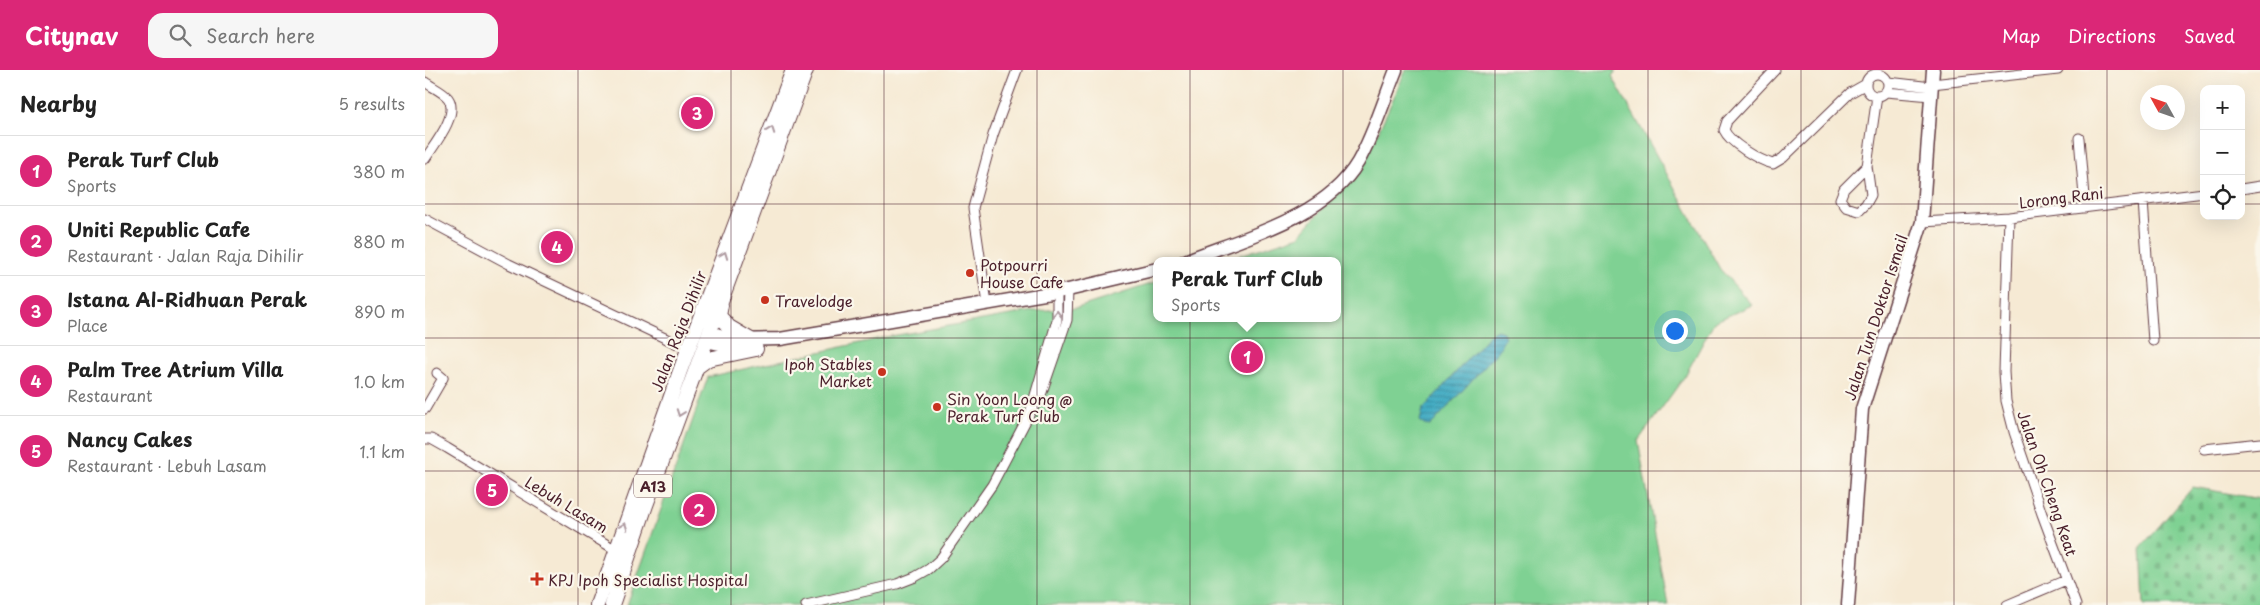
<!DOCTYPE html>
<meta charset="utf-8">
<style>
body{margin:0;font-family:"Playpen Sans",sans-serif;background:#f6f6f6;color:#222}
.controls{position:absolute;right:15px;top:15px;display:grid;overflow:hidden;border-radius:10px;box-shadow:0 5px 20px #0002}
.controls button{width:45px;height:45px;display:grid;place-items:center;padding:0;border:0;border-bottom:1px solid #e0e0e0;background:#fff;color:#222;font:25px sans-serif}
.compass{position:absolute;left:1715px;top:15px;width:45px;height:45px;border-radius:50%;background:#fff;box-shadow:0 5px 20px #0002;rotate:310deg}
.you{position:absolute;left:1249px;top:260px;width:18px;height:18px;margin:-12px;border:4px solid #fff;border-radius:50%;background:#1a73e8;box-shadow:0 0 0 8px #1a73e833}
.badge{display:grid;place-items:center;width:32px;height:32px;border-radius:50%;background:#db2777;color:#fff;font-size:16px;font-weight:700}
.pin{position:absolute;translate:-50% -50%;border:2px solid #fff;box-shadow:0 1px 5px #0006}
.popup{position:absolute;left:728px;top:187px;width:188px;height:65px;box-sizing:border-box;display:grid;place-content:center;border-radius:10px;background:#fff;filter:drop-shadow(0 1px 4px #0005);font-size:16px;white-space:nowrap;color:#767676}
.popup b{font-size:19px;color:#222}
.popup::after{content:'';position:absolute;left:50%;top:100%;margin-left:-10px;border:10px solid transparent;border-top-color:#fff}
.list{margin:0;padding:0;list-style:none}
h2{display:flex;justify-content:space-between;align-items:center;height:65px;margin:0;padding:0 20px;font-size:21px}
h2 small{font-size:16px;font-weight:400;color:#767676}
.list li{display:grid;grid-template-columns:32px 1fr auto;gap:15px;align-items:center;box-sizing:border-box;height:70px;padding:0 20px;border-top:1px solid #e0e0e0}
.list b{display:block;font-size:19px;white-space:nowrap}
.list p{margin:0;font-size:16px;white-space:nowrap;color:#767676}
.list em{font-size:16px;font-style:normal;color:#767676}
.icon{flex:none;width:28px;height:28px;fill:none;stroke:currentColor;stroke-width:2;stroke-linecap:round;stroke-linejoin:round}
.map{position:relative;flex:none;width:1835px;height:535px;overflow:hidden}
header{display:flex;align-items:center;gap:30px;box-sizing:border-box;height:70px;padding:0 25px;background:#db2777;color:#fff}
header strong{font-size:24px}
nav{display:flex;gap:28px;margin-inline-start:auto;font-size:18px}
.search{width:350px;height:45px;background:#f6f6f6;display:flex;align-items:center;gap:12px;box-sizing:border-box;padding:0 18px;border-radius:15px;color:#767676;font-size:19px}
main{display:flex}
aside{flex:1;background:#fff}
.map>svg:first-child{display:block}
.cemetery{fill:url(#cemetery-stones);stroke:#64785f}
.pitch{fill:#7fd193;stroke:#64785f}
.water{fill:url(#water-rules);stroke:#466677}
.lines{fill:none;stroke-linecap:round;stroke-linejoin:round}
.street-casing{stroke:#643d44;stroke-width:11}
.secondary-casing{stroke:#643d44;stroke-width:15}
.primary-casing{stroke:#643d44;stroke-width:16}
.street{stroke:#fff;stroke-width:9}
.secondary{stroke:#fff;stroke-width:12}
.primary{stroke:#fff;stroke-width:14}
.oneway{stroke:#ae9aa0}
.grid{fill:none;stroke:#4a1f2b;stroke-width:1;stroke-opacity:0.55}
.poi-dot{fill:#c8321e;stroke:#fbf7ec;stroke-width:2}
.labels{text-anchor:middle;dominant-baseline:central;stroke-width:4.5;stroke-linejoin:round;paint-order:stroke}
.shield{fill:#fbf7ec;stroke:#7f6065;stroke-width:1}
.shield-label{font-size:14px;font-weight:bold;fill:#4a1f2b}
.street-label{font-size:15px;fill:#4a1f2b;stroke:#fbf7ec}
.poi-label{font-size:15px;fill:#4a1f2b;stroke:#fbf7ec;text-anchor:start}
</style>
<header>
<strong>Citynav</strong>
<div class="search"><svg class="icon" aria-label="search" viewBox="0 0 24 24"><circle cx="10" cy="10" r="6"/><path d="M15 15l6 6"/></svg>Search here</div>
<nav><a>Map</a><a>Directions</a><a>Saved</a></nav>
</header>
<main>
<aside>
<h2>Nearby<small>5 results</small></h2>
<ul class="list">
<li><span class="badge">1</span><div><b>Perak Turf Club</b><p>Sports</p></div><em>380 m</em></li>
<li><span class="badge">2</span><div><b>Uniti Republic Cafe</b><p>Restaurant · Jalan Raja Dihilir</p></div><em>880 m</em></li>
<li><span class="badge">3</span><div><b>Istana Al-Ridhuan Perak</b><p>Place</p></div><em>890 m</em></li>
<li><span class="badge">4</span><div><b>Palm Tree Atrium Villa</b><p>Restaurant</p></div><em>1.0 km</em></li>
<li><span class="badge">5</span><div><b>Nancy Cakes</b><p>Restaurant · Lebuh Lasam</p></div><em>1.1 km</em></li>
</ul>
</aside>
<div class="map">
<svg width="1835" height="535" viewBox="0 0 1835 535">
<defs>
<pattern id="cemetery-stones" width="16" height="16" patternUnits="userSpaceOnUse" patternTransform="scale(1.25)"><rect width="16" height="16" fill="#7fd193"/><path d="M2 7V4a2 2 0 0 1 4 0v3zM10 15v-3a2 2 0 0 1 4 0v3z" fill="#6fb37f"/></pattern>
<pattern id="water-rules" width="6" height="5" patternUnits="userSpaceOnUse" patternTransform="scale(1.25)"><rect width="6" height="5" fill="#43acc3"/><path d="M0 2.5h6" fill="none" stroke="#3a8b9f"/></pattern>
</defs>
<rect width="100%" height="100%" fill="#fbf7ec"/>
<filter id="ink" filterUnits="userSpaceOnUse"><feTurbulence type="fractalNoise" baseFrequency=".02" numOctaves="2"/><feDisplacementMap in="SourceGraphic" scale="10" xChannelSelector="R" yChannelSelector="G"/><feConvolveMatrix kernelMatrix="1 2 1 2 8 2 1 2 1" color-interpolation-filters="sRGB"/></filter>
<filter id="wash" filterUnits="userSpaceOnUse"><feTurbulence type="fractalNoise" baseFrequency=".0096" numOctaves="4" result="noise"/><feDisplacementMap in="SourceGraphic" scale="20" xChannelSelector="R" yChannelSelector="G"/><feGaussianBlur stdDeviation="1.12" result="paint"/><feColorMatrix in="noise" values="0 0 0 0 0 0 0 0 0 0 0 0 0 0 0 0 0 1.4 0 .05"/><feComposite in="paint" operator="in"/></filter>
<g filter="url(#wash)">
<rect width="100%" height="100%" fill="#f6ead4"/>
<path class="cemetery" d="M1768,417L1835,429V535H1719L1716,477Z"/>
<path class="pitch" d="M981,0H1192L1187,6L1295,199L1327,235L1289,252L1260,306L1213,371L1243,535H202L283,307L461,267L608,241L652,238L732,212V248H912V191H797L874,166L942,87Z"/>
<path class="water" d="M1072,260L1078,262L1080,267L1074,280L1010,351L1005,356L999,355L995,351L998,339L1065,264Z"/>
</g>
<g filter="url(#ink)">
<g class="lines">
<defs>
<path id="street" d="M1350,0L1302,51L1299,60C1305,73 1333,90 1348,94L1358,88L1425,23L1441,14
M1441 15a11 11 0 1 1 22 0a11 11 0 1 1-22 0Z
M0,12C7,17 18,22 23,28C35,44 9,75 0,89
M1463,12L1507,17
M1507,14L1633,0
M1461,22L1506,26
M1654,68L1660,138
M1442,96L1419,119L1415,129L1421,137L1434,141L1441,134L1446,125L1442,96L1452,26
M1816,119L1835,116
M1718,131L1728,271
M1584,147L1579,302L1581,331L1589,362L1617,444L1651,535
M0,149L84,194L263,279
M1497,152L1584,147L1779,123
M562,234L548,138L568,65L592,0
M0,339L18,308L12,303
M606,339L632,250V221
M0,369H6L22,378L191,480
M1779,379L1835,373
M381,535L472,514L490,507L504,499L516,488L567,415L606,341L615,328L642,250L643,220
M1582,535L1641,510"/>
<path id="secondary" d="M760,191C817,168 900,148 933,92C949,64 959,30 971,0
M284,262L312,270L355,269L643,220L732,199
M281,271L315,278
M1423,535L1437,339L1497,152L1508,0"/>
<path id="primary" d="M296,235L294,246L304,257L326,270
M272,297L283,289L331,279
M172,535L255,301L368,0
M187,535L221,435L381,0"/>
</defs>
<use href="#street" class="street-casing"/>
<use href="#secondary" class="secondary-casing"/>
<use href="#primary" class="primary-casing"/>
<use href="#street" class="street"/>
<use href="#secondary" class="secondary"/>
<use href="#primary" class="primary"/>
</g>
<defs><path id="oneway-chevron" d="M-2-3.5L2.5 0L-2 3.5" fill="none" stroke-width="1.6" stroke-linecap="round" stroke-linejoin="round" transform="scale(1.25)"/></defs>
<g class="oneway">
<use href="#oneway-chevron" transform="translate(346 60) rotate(-70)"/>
<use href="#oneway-chevron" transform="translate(299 185) rotate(-69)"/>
<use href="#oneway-chevron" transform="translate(632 244) rotate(-88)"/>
<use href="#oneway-chevron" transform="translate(255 343) rotate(110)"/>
<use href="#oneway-chevron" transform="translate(199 456) rotate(-70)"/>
</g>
</g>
<path class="grid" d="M153,0V535M306,0V535M459,0V535M612,0V535M765,0V535M918,0V535M1070,0V535M1223,0V535M1376,0V535M1529,0V535M1682,0V535M0,134H1779M1816,134H1835M0,268H1835M0,401H1835"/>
<g class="poi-dot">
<circle cx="545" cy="203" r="5"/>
<circle cx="340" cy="230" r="5"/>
<circle cx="457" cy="302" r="5"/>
<circle cx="512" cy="337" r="5"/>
<path d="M109.5 501.5h5v5h5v5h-5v5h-5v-5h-5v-5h5z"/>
</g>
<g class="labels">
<rect class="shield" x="209" y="404.5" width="38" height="23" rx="4"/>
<g class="shield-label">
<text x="228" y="416">A13</text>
</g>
<g class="street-label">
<text transform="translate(1636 127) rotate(-7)">Lorong Rani</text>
<text transform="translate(1450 247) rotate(-72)">Jalan Tun Doktor Ismail</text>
<text transform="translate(253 261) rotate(-69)">Jalan Raja Dihilir</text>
<text transform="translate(1623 413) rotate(71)">Jalan Oh Cheng Keat</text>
<text transform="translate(142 434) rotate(31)">Lebuh Lasam</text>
</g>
<g class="poi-label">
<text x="555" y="194">Potpourri<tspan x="555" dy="17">House Cafe</tspan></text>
<text x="350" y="230">Travelodge</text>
<text x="447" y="293" text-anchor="end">Ipoh Stables<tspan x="447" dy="17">Market</tspan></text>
<text x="522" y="328">Sin Yoon Loong @<tspan x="522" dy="17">Perak Turf Club</tspan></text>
<text x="123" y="509">KPJ Ipoh Specialist Hospital</text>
</g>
</g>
</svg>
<div class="controls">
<button>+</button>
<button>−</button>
<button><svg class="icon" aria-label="locate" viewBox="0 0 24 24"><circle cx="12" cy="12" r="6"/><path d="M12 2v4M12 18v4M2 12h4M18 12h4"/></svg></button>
</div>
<svg class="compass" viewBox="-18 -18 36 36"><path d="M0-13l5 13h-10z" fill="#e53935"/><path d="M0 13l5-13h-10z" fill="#767676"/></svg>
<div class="you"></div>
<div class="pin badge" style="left:822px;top:287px">1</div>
<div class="popup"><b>Perak Turf Club</b>Sports</div>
<div class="pin badge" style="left:274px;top:440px">2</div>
<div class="pin badge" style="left:272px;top:43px">3</div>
<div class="pin badge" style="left:132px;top:177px">4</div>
<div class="pin badge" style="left:67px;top:420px">5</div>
</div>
</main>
